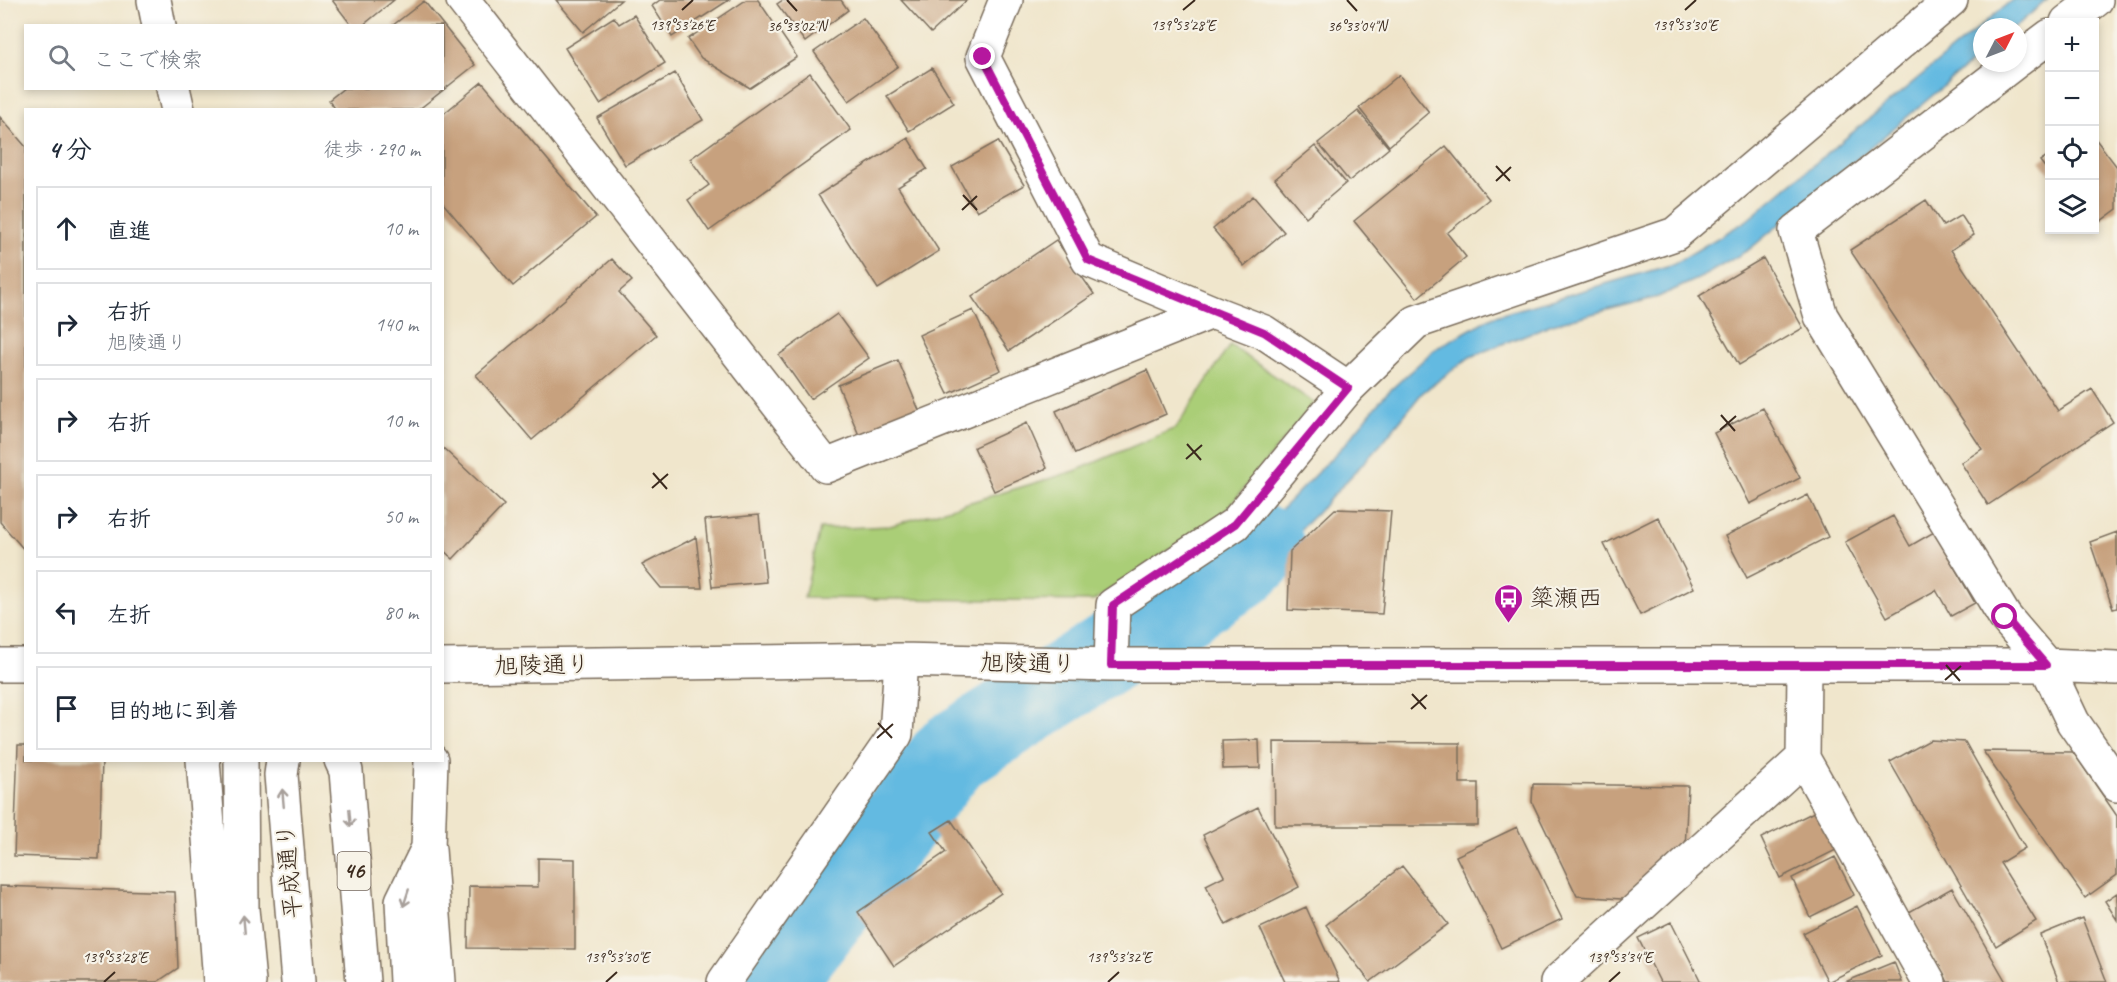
<!DOCTYPE html>
<html lang="ja">
<meta charset="utf-8">
<style>
body{margin:0;font-family:Caveat,"Klee One",sans-serif;background:#f6f6f7;color:#1f2937}
.controls{position:absolute;right:18px;top:18px;display:grid;overflow:hidden;border-radius:0px;box-shadow:0 3px 9px #0003}
.controls button{width:54px;height:54px;display:grid;place-items:center;padding:0;border:0;border-bottom:2px solid #e0e1e3;background:#fff;color:#1f2937;font:30px sans-serif}
.compass{position:absolute;left:1973px;top:18px;width:54px;height:54px;border-radius:50%;background:#fff;box-shadow:0 3px 9px #0003;rotate:48deg}
.stop{position:absolute;width:18px;height:18px;margin:-14px;border:4px solid #b5179e;border-radius:50%;background:#fff}
.stop.end{background:#b5179e;border-color:#fff;box-shadow:0 2px 6px #0008}
.list{margin:0;padding:0;list-style:none}
h2{display:flex;justify-content:space-between;align-items:center;height:78px;margin:0;padding:0 24px;font-size:26px}
h2 small{font-size:20px;font-weight:400;color:#747a83}
.list li{display:grid;grid-template-columns:39px 1fr auto;gap:18px;align-items:center;box-sizing:border-box;height:84px;margin:0 12px 12px;padding:0 12px;border:2px solid #e0e1e3;border-radius:0px}
.list b{display:block;font-size:22px;white-space:nowrap}
.list p{margin:0;font-size:20px;white-space:nowrap;color:#747a83}
.list em{font-size:20px;font-style:normal;color:#747a83}
.icon{flex:none;width:33px;height:33px;fill:none;stroke:currentColor;stroke-width:2;stroke-linecap:round;stroke-linejoin:round}
.map{position:relative;flex:none;width:2117px;height:982px;overflow:hidden}
.search{position:absolute;background:#fff;box-shadow:0 3px 9px #0003;left:24px;top:24px;width:420px;height:66px;display:flex;align-items:center;gap:15px;box-sizing:border-box;padding:0 21px;border-radius:0px;color:#747a83;font-size:22px}
.panel{position:absolute;background:#fff;box-shadow:0 3px 9px #0003;left:24px;top:108px;width:420px;height:654px;border-radius:0px}
.map>svg:first-child{display:block}
.green{fill:#aace77;stroke:#727c4a;stroke-width:1.5}
.water{fill:#64bae1;stroke:#507280;stroke-width:1.5}
.lines{fill:none;stroke-linecap:round;stroke-linejoin:round}
.river{stroke:#64bae1;stroke-width:81}
.building{fill:#c7a17e}
.minor-casing{stroke:#7a6c5b;stroke-width:36}
.major-casing{stroke:#7a6c5b;stroke-width:36}
.minor{stroke:#fff;stroke-width:33}
.major{stroke:#fff;stroke-width:33}
.oneway{stroke:#a79f9a}
.route{stroke:#b5179e;stroke-width:8}
.ticks{fill:none;stroke:#3b2a1e;stroke-width:2}
.labels{text-anchor:middle;dominant-baseline:central;stroke-width:4.5;stroke-linejoin:round;paint-order:stroke}
.shield{fill:#f7f3e8;stroke:#73665b;stroke-width:1.5}
.shield-label{font-size:22px;font-weight:bold;fill:#3b2a1e}
.poi-label{font-size:24px;fill:#3b2a1e;stroke:#f7f3e8;text-anchor:start}
.street-label{font-size:24px;fill:#3b2a1e;stroke:#f7f3e8}
.ticks-label{font-size:15px;text-anchor:middle;fill:#3b2a1e;stroke:#f7f3e8;stroke-width:4.5;stroke-linejoin:round;paint-order:stroke}
</style>
<div class="map">
<svg width="2117" height="982" viewBox="0 0 2117 982">
<rect width="100%" height="100%" fill="#f7f3e8"/>
<filter id="ink" filterUnits="userSpaceOnUse"><feTurbulence type="fractalNoise" baseFrequency=".0167" numOctaves="2"/><feDisplacementMap in="SourceGraphic" scale="12" xChannelSelector="R" yChannelSelector="G"/><feConvolveMatrix kernelMatrix="1 2 1 2 8 2 1 2 1" color-interpolation-filters="sRGB"/></filter>
<filter id="wash" filterUnits="userSpaceOnUse"><feTurbulence type="fractalNoise" baseFrequency=".008" numOctaves="4" result="noise"/><feDisplacementMap in="SourceGraphic" scale="24" xChannelSelector="R" yChannelSelector="G"/><feGaussianBlur stdDeviation="1.35" result="paint"/><feColorMatrix in="noise" values="0 0 0 0 0 0 0 0 0 0 0 0 0 0 0 0 0 1.4 0 .05"/><feComposite in="paint" operator="in"/></filter>
<g filter="url(#wash)">
<rect width="100%" height="100%" fill="#f0e6cc"/>
<path class="green" d="M1230,345L1314,403L1224,513L1093,601L804,598L820,529L890,526L1075,471L1176,428Z"/>
<path class="water" d="M2012,0H2047L2015,27H1982V54L1750,249L1702,277L1658,297L1552,324L1470,357L1422,393L1381,444L1315,515L1251,577L1203,611H1154L1234,558L1346,443L1385,395L1435,349L1492,317L1674,264L1746,221Z
M1013,738L938,783L799,971V982H768L777,942L857,833L947,739Z"/>
<g class="lines">
<path class="river" d="M782,982L783,969L952,753L1242,568L1264,546"/>
</g>
<g id="blocks">
<path class="building" d="M332,0H394L362,26H352Z
M556,0H621L583,32Z
M660,0H729L672,37L652,6Z
M746,0H758L797,57L750,88L701,58L688,39Z
M783,0H841L848,10L805,42L777,4Z
M901,0H967L931,33Z
M424,1L475,65L418,110H336L329,100L344,88H442V26H392Z
M634,15L665,63L600,104L565,48L614,17L619,24Z
M863,18L898,66L849,101L814,52Z
M932,68L954,103L909,131L887,96Z
M675,73L703,120L625,165L597,118Z
M810,73L851,130L709,231L688,200L709,185L690,159Z
M1399,75L1429,112L1389,146L1359,108Z
M482,82L596,217L513,286L442,202V115Z
M1358,111L1389,148L1349,181L1318,143Z
M0,117L26,147V552L0,522Z
M2094,137L2117,167V209L2094,226Z
M908,138L927,169L898,187L939,251L878,289L818,195Z
M998,141L1024,185L977,211L952,167Z
M1315,146L1346,183L1306,217L1275,179Z
M1446,146L1489,199L1447,233L1466,257L1417,298L1354,221Z
M2050,154V174L2040,161Z
M1253,196L1284,232L1244,266L1213,229Z
M1926,200L1943,226L1961,215L1974,235L1951,250L2058,411L2092,389L2113,422L1988,505L1961,463L1982,449L1850,250Z
M1056,240L1094,294L1009,351L972,297Z
M1763,258L1803,328L1739,365L1699,296Z
M612,259L632,281L619,292L656,335L532,440L476,375Z
M973,310L1001,370L948,394L919,335Z
M837,314L869,358L810,399L779,355Z
M898,360L921,415L861,440L838,385Z
M1147,370L1166,414L1075,454L1056,411Z
M1763,408L1800,478L1750,504L1714,433Z
M1027,423L1047,468L994,491L974,447Z
M442,447L504,505L453,559L442,549Z
M1808,495L1828,537L1747,578L1725,536Z
M1335,509L1391,511L1382,614L1288,610L1290,551Z
M759,515L766,582L712,587L705,520Z
M1893,516L1910,546L1934,532L1975,603L1951,616L1936,590L1887,617L1845,542Z
M1658,517L1694,588L1640,615L1604,544Z
M2117,532V608L2113,609L2090,542Z
M696,537L702,588H661L642,565Z
M1259,740L1260,768L1223,769L1222,741Z
M1930,740L1965,742L2025,848L2000,863L2036,921L1996,946L1890,762Z
M1274,742L1460,743V783H1478V826H1275Z
M18,745H26V760H102L99,859L14,856Z
M1983,751L2073,752L2117,816V875L2085,898Z
M1533,784L1688,786L1685,850L1636,900L1577,896L1532,802Z
M1258,807L1299,887L1226,925L1206,885L1224,876L1203,835Z
M1816,811L1836,850L1780,878L1761,838Z
M951,820L1001,893L894,966L858,912L946,852L932,832Z
M1517,827L1562,919L1501,948L1456,856Z
M1835,857L1854,895L1810,917L1792,878Z
M538,858L575,859V949L468,948L469,886L538,887Z
M1402,866L1448,924L1370,982L1326,925Z
M0,886L175,892L178,968L157,982H0Z
M1952,888L2006,982H1948L1909,912Z
M2117,893V920L2105,901Z
M1857,906L1882,955L1828,982L1803,933Z
M1306,907L1340,982H1285L1260,928Z
M2082,918L2107,982H2059L2040,935Z
M1671,922L1701,982H1660L1638,938Z
M1894,962L1902,982H1845Z"/>
</g>
</g>
<g filter="url(#ink)">
<use href="#blocks" fill-opacity="0" stroke="#7a6c5b" stroke-width="1.5"/>
<g class="lines">
<defs>
<path id="minor" d="M463,0L826,466L1212,312L1264,332L1348,388L1416,322L1675,234L1951,0
M1006,0L983,57L1088,260L1212,312
M2067,22L2096,0
M2018,60L2050,36
M2014,63L1796,231L1821,316L2005,617L2046,665L2073,722L2117,785
M0,665H26
M1111,665L1113,605L1235,524L1348,388
M442,666L901,660L1111,665H2046L2117,668
M1803,758L1929,982
M203,760L220,982
M241,760L242,909L249,982
M429,849L439,982
M406,982L402,901L428,848L431,760
M724,982L896,734L901,660
M1557,982L1803,758L1804,666"/>
<path id="major" d="M154,0L159,26
M173,88L178,110
M283,760L281,775L298,982
M341,760L346,771L363,982"/>
</defs>
<use href="#minor" class="minor-casing"/>
<use href="#major" class="major-casing"/>
<use href="#minor" class="minor"/>
<use href="#major" class="major"/>
</g>
<defs><path id="oneway-shaft" d="M-6 0H5M1.5-3L5.5 0L1.5 3" fill="none" stroke-width="1.6" stroke-linecap="round" stroke-linejoin="round" transform="scale(1.5)"/></defs>
<g class="oneway">
<use href="#oneway-shaft" transform="translate(283 798) rotate(-95)"/>
<use href="#oneway-shaft" transform="translate(350 818) rotate(85)"/>
<use href="#oneway-shaft" transform="translate(406 898) rotate(108)"/>
<use href="#oneway-shaft" transform="translate(244 924) rotate(-95)"/>
</g>
</g>
<g class="lines" filter="url(#ink)">
<path class="route" d="M983,57L1088,260L1264,332L1348,388L1235,524L1113,605L1111,665H2046L2005,617"/>
</g>
<path class="ticks" d="M787,0L797,11M1347,0L1357,11M682,10L693,0M1183,10L1195,0M1685,10L1696,0M1496,166L1510,181M1496,181L1511,167M963,195L977,210M962,210L977,196M1721,415L1735,431M1720,430L1736,416M1187,444L1201,460M1186,459L1202,445M653,473L667,489M652,488L668,474M1946,665L1960,681M1945,680L1961,666M1412,694L1426,709M1411,709L1427,695M878,723L892,738M877,738L893,724M104,982L115,972M606,982L617,972M1108,982L1119,972M1609,982L1620,972"/>
<defs>
<symbol id="bus-pin" viewBox="-11 -11 22 30"><path d="M0 17L-7.5 6A9.5 9.5 0 1 1 7.5 6Z" fill="#b5179e" stroke="#f7f3e8"/><path d="M-5-6H5V4H4V6H2V4H-2V6H-4V4H-5ZM-3.5-4V0h7V-4ZM-3.5 1.2v1.5H-2V1.2ZM2 1.2v1.5H3.5V1.2Z" fill="#fff"/></symbol>
</defs>
<g fill-rule="evenodd">
<use href="#bus-pin" x="1492" y="582" width="33" height="45"/>
</g>
<g class="labels">
<rect class="shield" x="337.5" y="852" width="33" height="38" rx="4.5"/>
<g class="shield-label">
<text x="354" y="871">46</text>
</g>
<g class="poi-label">
<text x="1530" y="598">簗瀬西</text>
</g>
<g class="street-label">
<text transform="translate(1028 663) rotate(1)">旭陵通り</text>
<text transform="translate(542 665) rotate(-1)">旭陵通り</text>
<text transform="translate(289 871) rotate(-95)">平成通り</text>
</g>
</g>
<g class="ticks-label">
<text x="1685" y="30">139°53'30"E</text>
<text x="682" y="30">139°53'26"E</text>
<text x="1183" y="30">139°53'28"E</text>
<text x="797" y="31">36°33'02"N</text>
<text x="1357" y="31">36°33'04"N</text>
<text x="115" y="962">139°53'28"E</text>
<text x="617" y="962">139°53'30"E</text>
<text x="1119" y="962">139°53'32"E</text>
<text x="1620" y="962">139°53'34"E</text>
</g>
</svg>
<div class="controls">
<button>+</button>
<button>−</button>
<button><svg class="icon" aria-label="locate" viewBox="0 0 24 24"><circle cx="12" cy="12" r="6"/><path d="M12 2v4M12 18v4M2 12h4M18 12h4"/></svg></button>
<button><svg class="icon" aria-label="layers" viewBox="0 0 24 24"><path d="M12 4l9 5-9 5-9-5zM3 14l9 5 9-5"/></svg></button>
</div>
<svg class="compass" viewBox="-18 -18 36 36"><path d="M0-13l5 13h-10z" fill="#e53935"/><path d="M0 13l5-13h-10z" fill="#747a83"/></svg>
<div class="stop" style="left:2005px;top:617px"></div>
<div class="stop end" style="left:983px;top:57px"></div>
<div class="search"><svg class="icon" aria-label="search" viewBox="0 0 24 24"><circle cx="10" cy="10" r="6"/><path d="M15 15l6 6"/></svg>ここで検索</div>
<section class="panel">
<h2>4 分<small>徒歩 · 290 m</small></h2>
<ul class="list">
<li><svg class="icon" aria-label="ahead" viewBox="0 0 24 24"><path d="M12 20V5M6 11l6-6 6 6"/></svg><div><b>直進</b></div><em>10 m</em></li>
<li><svg class="icon" aria-label="right" viewBox="0 0 24 24"><path d="M7 20v-9h11M14 6l5 5-5 5"/></svg><div><b>右折</b><p>旭陵通り</p></div><em>140 m</em></li>
<li><svg class="icon" aria-label="right" viewBox="0 0 24 24"><path d="M7 20v-9h11M14 6l5 5-5 5"/></svg><div><b>右折</b></div><em>10 m</em></li>
<li><svg class="icon" aria-label="right" viewBox="0 0 24 24"><path d="M7 20v-9h11M14 6l5 5-5 5"/></svg><div><b>右折</b></div><em>50 m</em></li>
<li><svg class="icon" aria-label="left" viewBox="0 0 24 24"><path d="M17 20v-9H6M10 6l-5 5 5 5"/></svg><div><b>左折</b></div><em>80 m</em></li>
<li><svg class="icon" aria-label="arrive" viewBox="0 0 24 24"><path d="M6 21V4h12l-3 4 3 4H6"/></svg><div><b>目的地に到着</b></div></li>
</ul>
</section>
</div>
